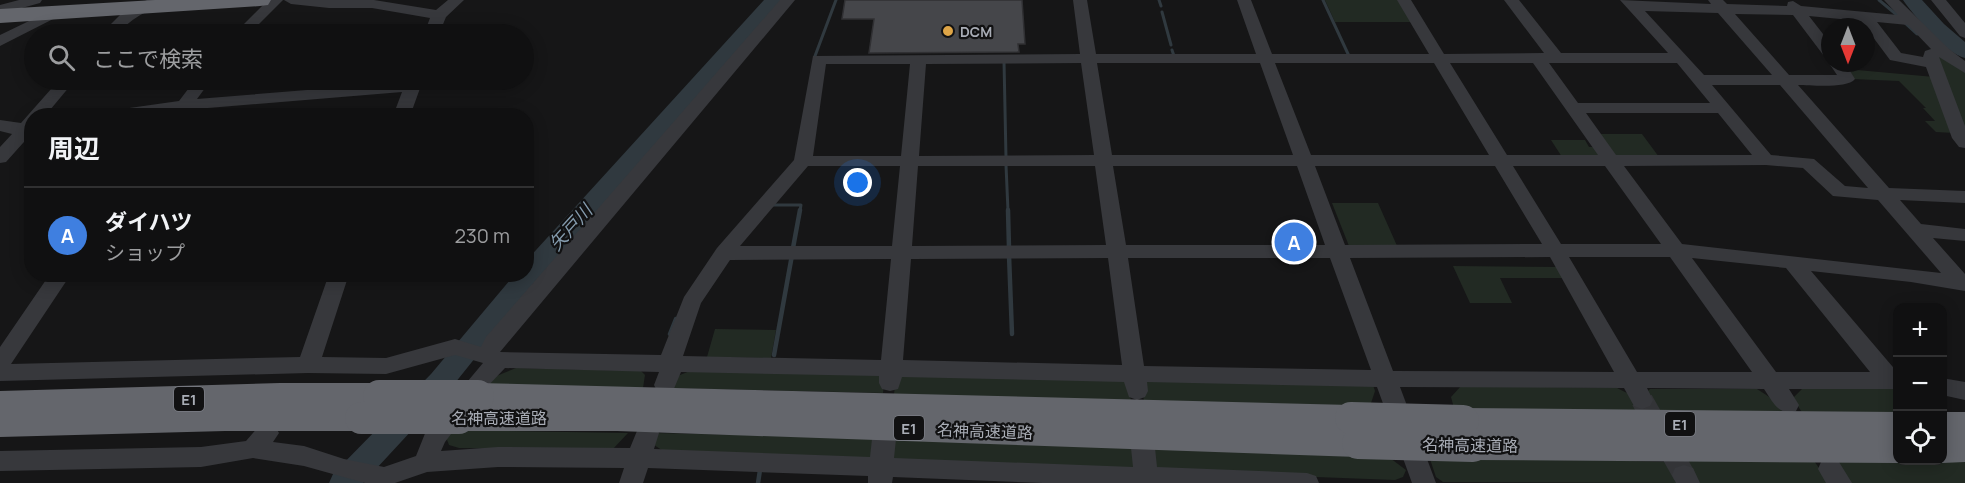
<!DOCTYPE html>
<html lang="ja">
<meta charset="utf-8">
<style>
body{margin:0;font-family:Manrope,"Noto Sans JP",sans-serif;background:#1e1e1f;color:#f1f3f6}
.controls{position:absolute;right:18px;bottom:18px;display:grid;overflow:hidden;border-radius:12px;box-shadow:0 3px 15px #0003}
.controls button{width:54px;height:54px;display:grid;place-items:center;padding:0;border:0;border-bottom:2px solid #303031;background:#101011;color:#f1f3f6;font:30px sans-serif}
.compass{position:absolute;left:1821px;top:18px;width:54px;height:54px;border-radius:50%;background:#101011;box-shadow:0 3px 15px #0003;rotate:180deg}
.you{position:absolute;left:858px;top:183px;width:21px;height:21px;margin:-15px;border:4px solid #fff;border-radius:50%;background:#1a73e8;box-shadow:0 0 0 9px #1a73e833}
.badge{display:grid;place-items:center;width:39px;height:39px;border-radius:50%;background:#db2777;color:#fff;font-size:20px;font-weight:700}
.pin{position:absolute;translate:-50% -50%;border:3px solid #fff;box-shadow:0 2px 6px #0006}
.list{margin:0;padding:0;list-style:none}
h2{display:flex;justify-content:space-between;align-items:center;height:78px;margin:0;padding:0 24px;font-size:26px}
h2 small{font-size:20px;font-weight:400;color:#9c9d9f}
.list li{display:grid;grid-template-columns:39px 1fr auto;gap:18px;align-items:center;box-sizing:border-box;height:96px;padding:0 24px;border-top:2px solid #303031}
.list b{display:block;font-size:22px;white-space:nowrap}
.list p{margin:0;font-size:20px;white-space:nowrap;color:#9c9d9f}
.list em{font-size:20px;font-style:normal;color:#9c9d9f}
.icon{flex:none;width:33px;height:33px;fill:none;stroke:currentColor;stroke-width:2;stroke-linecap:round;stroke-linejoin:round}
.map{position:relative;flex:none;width:1965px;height:483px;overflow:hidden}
.search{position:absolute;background:#101011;box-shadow:0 3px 15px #0003;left:24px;top:24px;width:510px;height:66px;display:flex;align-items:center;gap:15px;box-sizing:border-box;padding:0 21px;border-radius:33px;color:#9c9d9f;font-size:22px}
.panel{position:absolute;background:#101011;box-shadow:0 3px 15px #0003;left:24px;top:108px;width:510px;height:174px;border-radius:24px}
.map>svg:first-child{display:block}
.green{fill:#222a23}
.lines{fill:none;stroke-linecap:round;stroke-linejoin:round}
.stream-far1{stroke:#30393f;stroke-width:3}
.stream{stroke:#30393f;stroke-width:4.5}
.river{fill:#30393f;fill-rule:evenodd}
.building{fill:#45464a;stroke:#303033;stroke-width:1.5}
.minor-tunnel{stroke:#333437;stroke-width:22;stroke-dasharray:22 10;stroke-linecap:butt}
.minor{fill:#37383c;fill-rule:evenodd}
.highway{fill:#64666c;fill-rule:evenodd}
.highway-bridge{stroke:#64666c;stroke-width:32}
.poi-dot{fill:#dea547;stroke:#111112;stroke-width:2}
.labels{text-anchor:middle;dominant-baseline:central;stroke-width:4.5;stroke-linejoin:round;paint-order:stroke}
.far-poi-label{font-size:14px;font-weight:bold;fill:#a9adb6;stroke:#111112;text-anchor:start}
.shield{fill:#111112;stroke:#7b7e85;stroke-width:1.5}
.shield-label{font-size:15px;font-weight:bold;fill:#a9adb6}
.street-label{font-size:16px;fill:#a9adb6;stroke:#111112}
.water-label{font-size:18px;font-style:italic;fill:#849bad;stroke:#111112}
</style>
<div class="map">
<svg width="1965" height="483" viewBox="0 0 1965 483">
<rect width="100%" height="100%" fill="#161617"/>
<path class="green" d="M1325,0H1399L1412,22H1335Z
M1942,56L1965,70V129L1936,57Z
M1846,69L1934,77L1954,133L1936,132L1925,121H1935L1923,108H1926L1899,81L1852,79Z
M1597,134H1642L1659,157H1613Z
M1551,140H1585L1589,147H1598L1605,157H1562Z
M1332,203H1378L1398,248L1349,246Z
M1453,266L1559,267L1565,278H1500L1512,303H1470Z
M715,329L776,330L771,358L707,357Z
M516,368L641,371L645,375L643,388L486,385L494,377Z
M690,371L885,375L883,393L669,388L675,377Z
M901,374L1124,379L1128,383L1131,401L894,394L896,377Z
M1144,379L1373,385L1375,391L1370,406L1144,401L1141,383Z
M1461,386L1617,388L1629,394L1642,413L1454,408L1451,397Z
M1897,388V413L1803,414L1793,398L1802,389Z
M1650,389H1757L1774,400L1784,414L1656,413L1647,392Z
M450,430L628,433L612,450L459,448L449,445L446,437Z
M655,433L879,438L874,459L665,452L654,445Z
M891,438L1138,446L1140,469L891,460Z
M1147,446L1386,455L1406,470L1403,477L1395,480L1152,471Z
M1429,456L1670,462L1681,483L1443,482L1436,477Z
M1685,459L1814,461L1830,483H1699Z
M1965,460V483H1851L1836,461Z"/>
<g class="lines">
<path class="stream-far1" d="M1159,0L1161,6
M1323,0L1349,56
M1879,0L1897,15
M1162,12L1171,45
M1905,23L1917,34
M1172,50L1174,56
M815,56L836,0
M1004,61L1006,158
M1006,165L1008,211
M770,205H801L800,211"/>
<path class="stream" d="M1008,210L1009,248
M793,248L800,210
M1009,255L1012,334
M670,334L676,319
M774,355L792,255
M758,483L760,470"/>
<path class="river" d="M764,0H783L537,281L451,388L363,483H329L333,474L431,374L515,274H526V261Z
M1903,0H1922L1944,24L1965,42V58C1945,53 1915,17 1903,0Z"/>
</g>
<path class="building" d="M845,0H1022L1025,44H1018L1019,52L869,53L874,19H842Z"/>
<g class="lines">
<path class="minor-tunnel" d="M1642,400L1684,475"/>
<path class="minor" d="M19,0H42L40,3L0,14V5Z
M147,0H175L173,3C146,10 137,15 116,34H101L123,12Z
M268,0H283L249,34H234Z
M284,0H374L436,10L448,0H464L446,17L439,34H424L430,18L372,8H329L291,4Z
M780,0H795L500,352L661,355L684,297L717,248L794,160L813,56L1080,54L1073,0H1087L1096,54H1256L1237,0H1251L1272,54H1429L1397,0H1411L1444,54L1544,53L1504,0H1519L1561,53H1668L1620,0L1711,4L1708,0H1723L1727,4L1787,6L1788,2L1793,1L1801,6L1898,15L1884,0H1899L1949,49L1965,61V73L1939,57L1965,126V148L1959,147L1952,138L1926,67L1890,60L1861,21L1809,16L1830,43V58L1824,56L1793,15L1735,14L1789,75H1837L1829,63L1830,62L1845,63L1855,79C1847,89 1811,85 1798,85L1889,188L1965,191V203L1900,200L1921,224L1965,229V241L1933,238L1965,274V291L1911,282L1811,271L1898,373V389H1789L1799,405L1796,411C1779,417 1773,402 1764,389L1647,388L1653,400L1650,406L1642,409L1634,406L1624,388L1400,387L1436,483H1412L1377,387L1147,382L1148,391L1145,397L1137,400L1129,397L1124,382L902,377L898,389L890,391L882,389L879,383V376L681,372L673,391L665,393L657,391L654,385L659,372L505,368L486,388L445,442L441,451L498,447L630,448L639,426L647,424L655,426L659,433L654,449L870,457L872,439L876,432L884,430L892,432L896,439L894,458L1133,467L1131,448L1135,441L1143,439L1151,441L1155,448L1157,467L1307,473L1316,476L1319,483H1043L893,477L892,483H868V476L648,468L643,483H619L624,468L498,467L427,472L395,483H365L304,466L253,458L201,467L0,471V451L201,447L246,441L259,426L267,424L275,426L279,433L273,442L304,446L344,459L384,467L416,456L426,431L483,363L455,355L386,374L308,373L0,381V347L50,274H71L11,364L300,357L329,274H349L322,357L386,358L455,339L481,347L486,337ZM1645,11L1718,13L1772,75H1704ZM1877,22L1908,25L1931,49L1925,51L1923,57L1901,53ZM1081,63L1094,155L919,156L926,64ZM1097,63H1260L1293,155H1112ZM1275,63H1434L1489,155H1311ZM1450,63H1533L1598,155H1507ZM1549,63H1677L1710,103H1578ZM826,64H910L901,156H813ZM1712,85H1780L1868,188L1845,186L1814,159L1771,155ZM1586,113H1718L1752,155H1616ZM1766,165L1803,168L1833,196L1878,200L1941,273L1682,244L1624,166ZM808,166H900L892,246H740ZM918,166H1095L1106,245L912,246ZM1113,166H1297L1325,245H1126ZM1315,166H1495L1542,244L1345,245ZM1513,166H1605L1661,244H1561ZM1550,257L1614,372L1393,371L1350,258ZM1569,257H1670L1752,372H1637ZM1108,258L1122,365L903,360L911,259ZM1128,258H1330L1371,370L1144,366ZM1692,258L1786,268L1870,372H1776ZM891,259L881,360L683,356L701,303L730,260Z
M1931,0H1946L1965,23V38L1960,36Z
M54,9L61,13L59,16L0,46V35Z
M59,80H75L45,116H32V133L6,162L0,163V147L12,134L0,131V120L21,123Z
M195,80H211L197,99L406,82L407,80H423L410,116H393L402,92L184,110L146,116H100L108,111L179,101Z
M1942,378L1965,382V400L1942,395Z
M1830,459L1839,462L1852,483H1826L1818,469L1821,462Z
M1684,465L1693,468L1700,483H1676L1672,475L1675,468Z"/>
<path class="highway" d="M155,0H271L268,5L260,6L0,23V9Z
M280,383H379L391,387L396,396L391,405L373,409L378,418L373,427L361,431H225L0,437V391Z
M478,383L1351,405L1363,409L1368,418L1363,427L1357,429L1370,433L1375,443L1370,453L1358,457L617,431H459L447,427L442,418L447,409L466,405L461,396L466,387Z
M1463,408L1898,412V460H1905L1898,463L1473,460L1461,456L1456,446L1461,436L1467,434L1451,430L1446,421L1451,412Z
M1942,412H1965V462L1942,463L1935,460H1942Z"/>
<path class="highway-bridge" d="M379,396H478
M361,418H459
M1351,418L1463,421
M1358,443L1473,446"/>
</g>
<circle class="poi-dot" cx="948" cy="31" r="6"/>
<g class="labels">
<g class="far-poi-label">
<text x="960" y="31">DCM</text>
</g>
<g class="shield">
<rect x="174" y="387" width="30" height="24" rx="4.5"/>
<rect x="1665" y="412" width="30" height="24" rx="4.5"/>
<rect x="894" y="416" width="30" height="24" rx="4.5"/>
</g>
<g class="shield-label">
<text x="189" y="399">E1</text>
<text x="1680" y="424">E1</text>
<text x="909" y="428">E1</text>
</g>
<g class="street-label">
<text x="499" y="418">名神高速道路</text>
<text transform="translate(985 431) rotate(2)">名神高速道路</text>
<text transform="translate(1470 445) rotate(1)">名神高速道路</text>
</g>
<g class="water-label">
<text transform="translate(570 227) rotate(-48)">矢戸川</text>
</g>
</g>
</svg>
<div class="controls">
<button>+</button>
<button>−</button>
<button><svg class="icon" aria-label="locate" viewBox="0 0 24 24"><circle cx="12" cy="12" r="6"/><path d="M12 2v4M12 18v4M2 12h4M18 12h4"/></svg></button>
</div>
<svg class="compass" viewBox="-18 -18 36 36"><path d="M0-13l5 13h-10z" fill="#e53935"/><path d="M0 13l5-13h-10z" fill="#9c9d9f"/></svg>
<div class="you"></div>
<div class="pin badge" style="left:1294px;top:242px;background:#3f7fe0">A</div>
<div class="search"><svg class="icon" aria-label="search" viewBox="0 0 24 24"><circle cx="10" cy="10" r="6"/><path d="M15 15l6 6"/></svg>ここで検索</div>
<section class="panel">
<h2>周辺<small></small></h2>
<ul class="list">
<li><span class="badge" style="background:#3f7fe0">A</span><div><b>ダイハツ</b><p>ショップ</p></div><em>230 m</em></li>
</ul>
</section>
</div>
